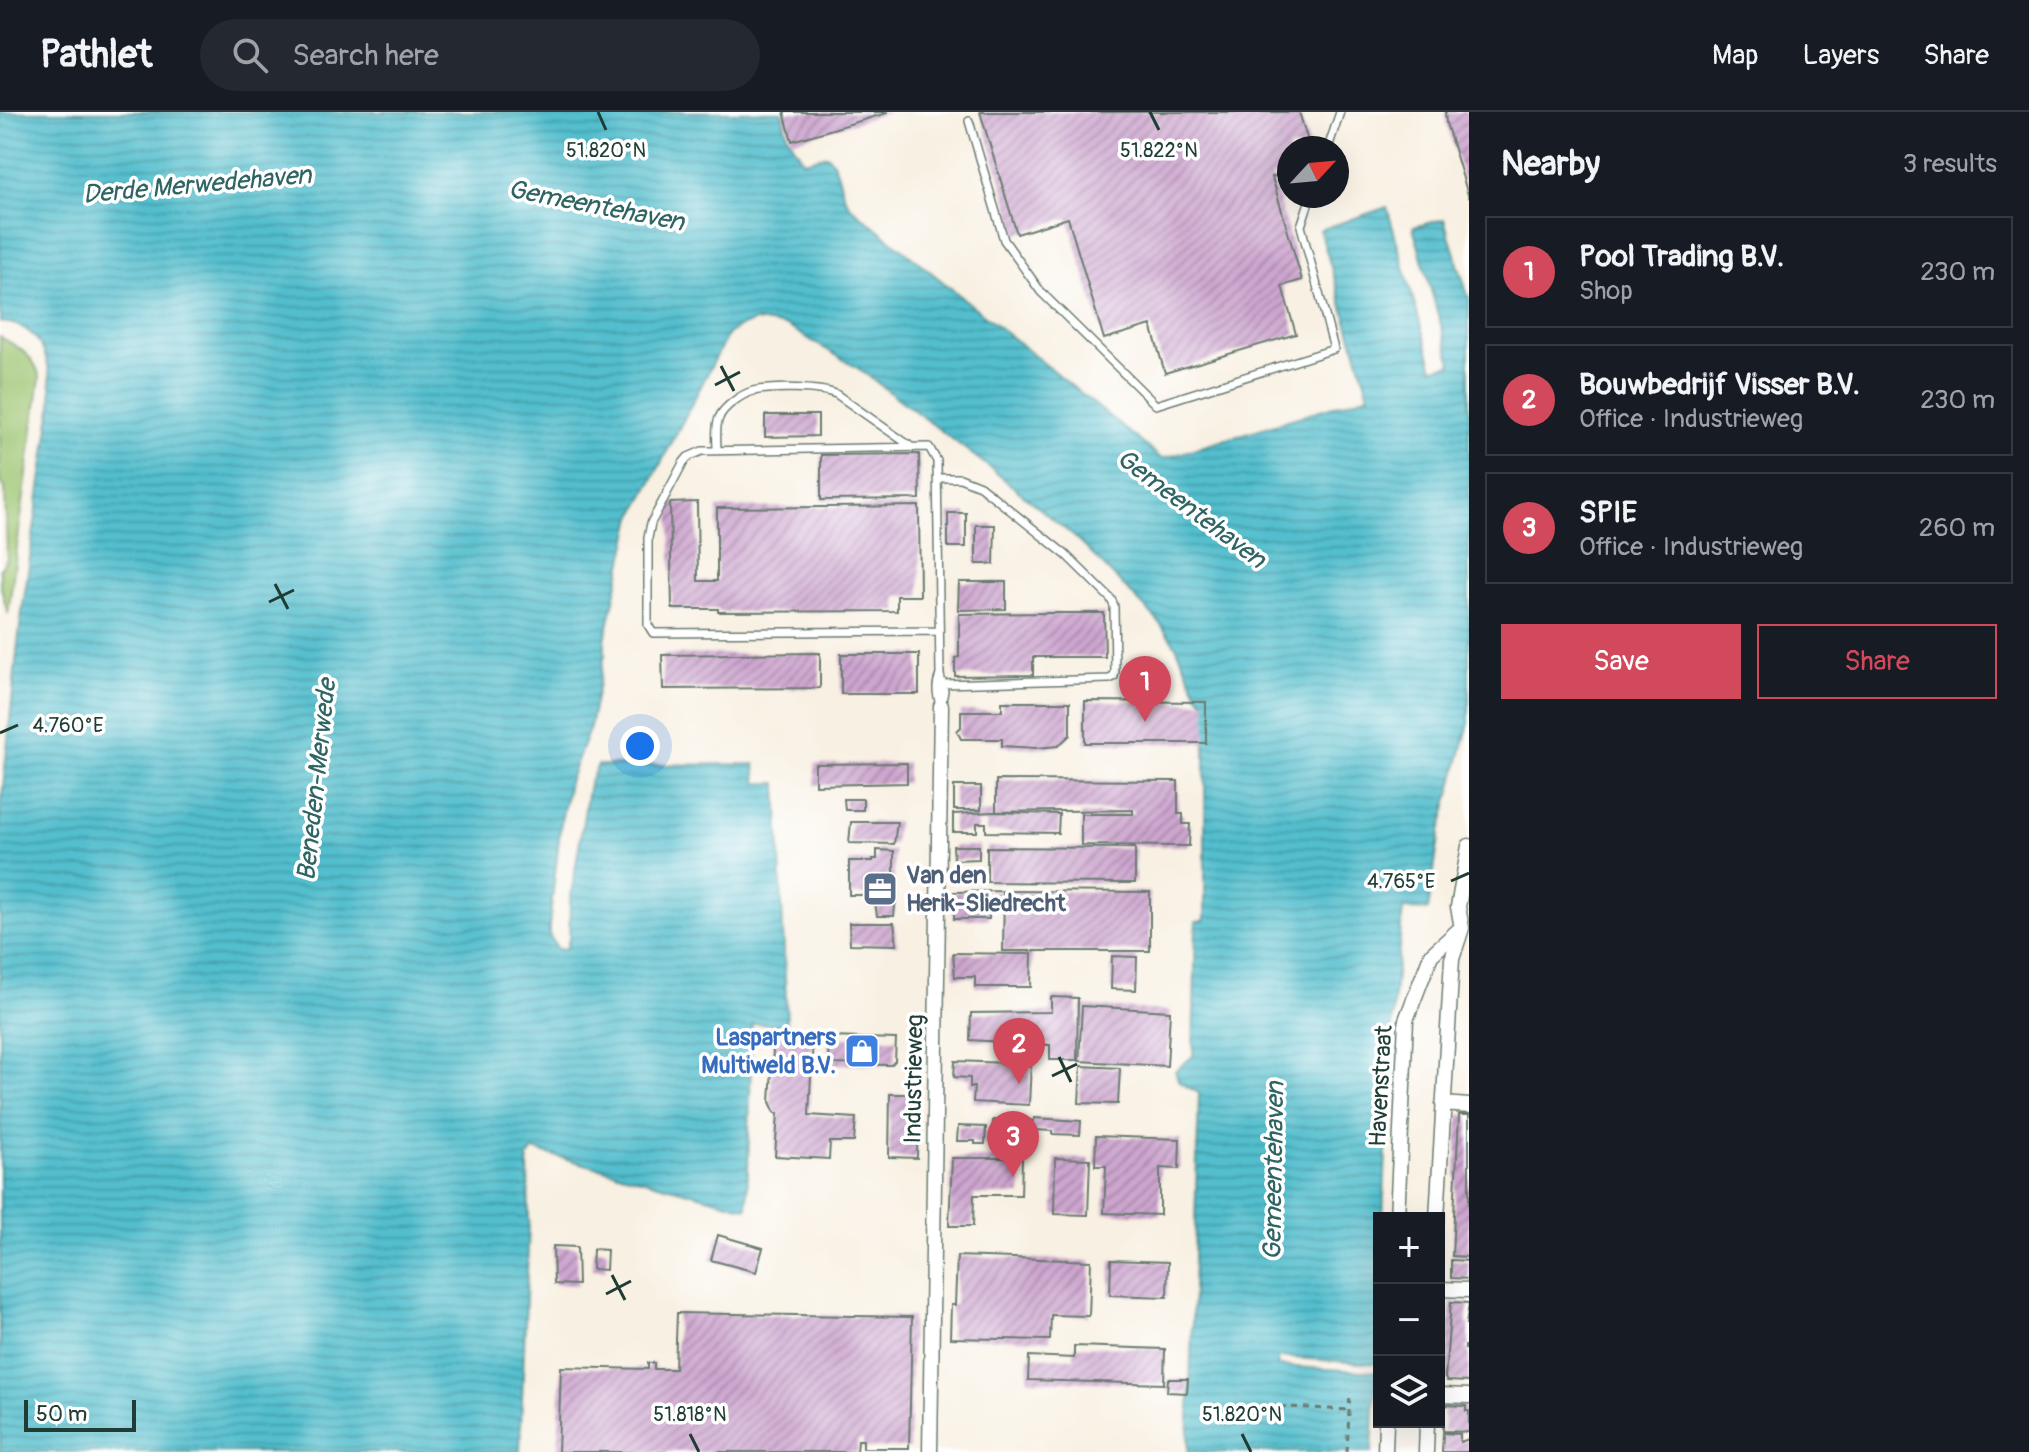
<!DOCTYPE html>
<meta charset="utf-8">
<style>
body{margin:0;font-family:Pangolin,sans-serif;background:#242831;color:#f1f3f6}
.controls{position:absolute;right:24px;bottom:24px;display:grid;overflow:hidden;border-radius:0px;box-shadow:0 8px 32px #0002}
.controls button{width:72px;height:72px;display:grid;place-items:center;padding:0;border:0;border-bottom:2px solid #363941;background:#171b24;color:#f1f3f6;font:40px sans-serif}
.compass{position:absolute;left:1277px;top:24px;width:72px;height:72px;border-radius:50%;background:#171b24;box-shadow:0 8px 32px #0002;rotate:64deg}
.scale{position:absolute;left:24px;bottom:20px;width:112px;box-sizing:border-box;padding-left:8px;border:4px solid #1f3d34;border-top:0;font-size:22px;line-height:28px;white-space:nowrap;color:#1f3d34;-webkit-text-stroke:6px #fff;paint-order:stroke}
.you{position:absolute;left:640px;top:634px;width:28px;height:28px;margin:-20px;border:6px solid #fff;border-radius:50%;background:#1a73e8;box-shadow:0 0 0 12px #1a73e833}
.badge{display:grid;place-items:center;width:52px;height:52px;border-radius:50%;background:#d1495b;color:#fff;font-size:26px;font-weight:700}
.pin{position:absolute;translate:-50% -66px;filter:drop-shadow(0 2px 4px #0008)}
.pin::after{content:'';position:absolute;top:42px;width:28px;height:24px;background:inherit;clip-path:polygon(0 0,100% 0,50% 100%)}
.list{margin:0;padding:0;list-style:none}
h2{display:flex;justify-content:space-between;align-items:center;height:104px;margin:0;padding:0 32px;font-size:34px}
h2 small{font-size:26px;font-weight:400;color:#9ea1a6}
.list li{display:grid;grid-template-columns:52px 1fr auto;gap:24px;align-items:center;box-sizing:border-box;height:112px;margin:0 16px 16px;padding:0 16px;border:2px solid #363941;border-radius:0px}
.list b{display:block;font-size:30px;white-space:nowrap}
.list p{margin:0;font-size:26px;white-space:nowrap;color:#9ea1a6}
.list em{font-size:26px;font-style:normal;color:#9ea1a6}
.actions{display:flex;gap:16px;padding:24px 32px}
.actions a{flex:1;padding:18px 0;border:2px solid #d1495b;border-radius:0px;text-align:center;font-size:28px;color:#d1495b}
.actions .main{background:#d1495b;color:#fff}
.icon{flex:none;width:44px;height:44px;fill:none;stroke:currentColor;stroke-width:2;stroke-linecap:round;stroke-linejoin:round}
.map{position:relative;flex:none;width:1469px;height:1340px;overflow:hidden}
header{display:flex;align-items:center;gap:48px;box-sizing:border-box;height:112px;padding:0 40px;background:#171b24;border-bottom:2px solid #363941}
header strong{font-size:38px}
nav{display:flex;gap:44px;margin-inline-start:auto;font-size:28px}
.search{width:560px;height:72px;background:#242831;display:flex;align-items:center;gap:20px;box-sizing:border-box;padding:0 28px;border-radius:44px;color:#9ea1a6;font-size:30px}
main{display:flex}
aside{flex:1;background:#171b24}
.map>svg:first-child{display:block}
.grass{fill:#9cc46f;stroke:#5e8052;stroke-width:2}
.water{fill:url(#water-rules);stroke:#387e80;stroke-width:2}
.building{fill:url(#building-hatch)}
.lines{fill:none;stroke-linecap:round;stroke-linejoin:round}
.service-casing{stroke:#6b7c71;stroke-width:10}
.minor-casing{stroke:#6b7c71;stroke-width:17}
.path{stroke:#6b7c71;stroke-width:3;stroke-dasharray:6 6;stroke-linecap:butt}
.service{stroke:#fff;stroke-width:7}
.minor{stroke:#fff;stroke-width:14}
.ticks{fill:none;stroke:#1f3d34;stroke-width:3}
.labels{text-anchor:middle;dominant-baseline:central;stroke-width:7;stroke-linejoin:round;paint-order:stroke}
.service-label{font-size:24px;font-weight:bold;fill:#4e5e75;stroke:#fff;text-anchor:start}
.shop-label{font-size:24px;font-weight:bold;fill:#366cbe;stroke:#fff;text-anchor:end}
.street-label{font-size:24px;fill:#1f3d34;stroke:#fff}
.water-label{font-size:26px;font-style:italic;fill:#2e6462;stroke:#fff}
.ticks-label{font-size:20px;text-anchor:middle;fill:#1f3d34;stroke:#fff;stroke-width:7;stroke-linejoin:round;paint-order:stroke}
</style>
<header>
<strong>Pathlet</strong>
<div class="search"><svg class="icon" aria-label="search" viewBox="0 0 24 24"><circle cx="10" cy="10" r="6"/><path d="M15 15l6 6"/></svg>Search here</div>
<nav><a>Map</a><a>Layers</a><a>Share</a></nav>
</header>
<main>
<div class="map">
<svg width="1469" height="1340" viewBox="0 0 1469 1340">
<defs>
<pattern id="water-rules" width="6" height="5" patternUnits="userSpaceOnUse" patternTransform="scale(2)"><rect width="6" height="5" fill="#52becd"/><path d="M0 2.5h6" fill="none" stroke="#439ca7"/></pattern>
<pattern id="building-hatch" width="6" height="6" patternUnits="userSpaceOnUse" patternTransform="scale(2)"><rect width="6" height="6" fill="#cda5cf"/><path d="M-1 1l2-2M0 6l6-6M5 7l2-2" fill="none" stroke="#a688a9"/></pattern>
</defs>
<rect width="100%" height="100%" fill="#fff"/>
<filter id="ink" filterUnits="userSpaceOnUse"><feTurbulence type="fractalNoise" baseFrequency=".0125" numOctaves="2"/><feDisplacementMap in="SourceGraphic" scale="16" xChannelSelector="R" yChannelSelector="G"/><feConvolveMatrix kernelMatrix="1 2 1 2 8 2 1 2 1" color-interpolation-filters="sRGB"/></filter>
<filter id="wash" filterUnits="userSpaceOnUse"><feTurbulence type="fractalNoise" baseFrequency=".006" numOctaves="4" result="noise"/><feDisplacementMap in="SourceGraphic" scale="32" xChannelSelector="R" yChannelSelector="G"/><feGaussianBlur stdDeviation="1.8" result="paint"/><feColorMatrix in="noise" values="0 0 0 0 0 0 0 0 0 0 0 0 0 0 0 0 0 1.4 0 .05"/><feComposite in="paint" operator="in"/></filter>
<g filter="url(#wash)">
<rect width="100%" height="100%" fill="#f8f0e2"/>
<path class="grass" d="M0,225C19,235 33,243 40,265L8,502L0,472V458L7,446L5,376L0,370Z"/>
<path class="water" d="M0,0H782L787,23L804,49L827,43C843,58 837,82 853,97L1162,347L1369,283L1320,118L1387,95L1433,256L1452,252L1413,115L1444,107L1469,187V611L1440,720L1428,798L1403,797L1393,895L1383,1106H1379L1376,1252L1279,1245L1277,1254L1376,1260L1372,1340H1188L1199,981L1179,970L1175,959L1193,944L1196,809H1204L1205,805V590L1198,583L1176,534L1158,509L1078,428L989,355L859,257L787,214L756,209L739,215L728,222L633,405L605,528V542L590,615L569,670L561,710L549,814V823L558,837H566L569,827L570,790L589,671L598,653L755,652L757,671H777L787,912H752L747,1096L533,1038L528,1046L529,1110L520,1340H0V704L19,521L52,293C51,257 47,212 0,210Z"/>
<g id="blocks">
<path class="building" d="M784,0H887V1L792,29Z
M980,0H1299L1310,36H1289V60L1272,65L1302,168L1282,174L1296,222L1165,261L1151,213L1104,227L1068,106L1017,122Z
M1445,0H1469V86L1446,11Z
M765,303H818V324L765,325Z
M919,342L920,387L821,388V343Z
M697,390L698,469H717V396L919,394L920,484H897V499L718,500V497H672L670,391Z
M948,401H966V435H948Z
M976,413H995L994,452H976Z
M959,470H1006V497L958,498Z
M1054,501H1104L1105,545H1033V563L955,564V546L959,545V502Z
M820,541V576L663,577L662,543Z
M841,542H919V582H841Z
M1085,589L1206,590V631H1085Z
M1002,590H1070V623L1058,634L1036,636L1002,634V627H961L957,619L961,615V599H1002Z
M907,651V671L815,673V652Z
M996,668L1178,669V702H1183V712H1190L1189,734L1081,733V702H1133V698L996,700Z
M954,674H981V698H954Z
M844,687H863V698H845Z
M994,700L1059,702L1058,721L986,720V711H977V720H953V702Z
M851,710H897L894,732L849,731Z
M953,734H979V747L954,748Z
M987,735L1135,736V771L987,770Z
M877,738L894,739V785H896L894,804H877L874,783H849V749H873V747H877Z
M1003,779V791H989V807H954V780Z
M1004,779L1150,780V839H1003Z
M849,811H894L897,833L850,832Z
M953,841L1032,842L1031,875H975V865H955Z
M1112,844L1137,845L1136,878L1111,877Z
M1051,885L1078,886L1077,948H1050V933L970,928L971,901L1051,900Z
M1082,894L1170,899L1167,954L1079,949Z
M774,921L813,924L809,1003L856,1006L854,1030H830L829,1047L775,1044L778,1001H775L770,990Z
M829,925L896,927L895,949L891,953L828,952Z
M955,949L1031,952L1029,993L973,990L974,975H970V966L954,965Z
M1081,954L1120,956L1118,992L1079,991Z
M890,982H918L917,1046L889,1045Z
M1459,1003H1469V1145L1452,1144Z
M1034,1006L1081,1009L1080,1023L1052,1022V1019L1035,1018L1034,1033L992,1031L993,1008L1034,1009Z
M958,1014L986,1015L985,1032H975V1029H957Z
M1096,1024L1180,1027L1179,1057L1160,1056V1103L1104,1101L1106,1054H1095Z
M952,1046H1022L1021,1083H974L973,1114H949Z
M1055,1046L1090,1047L1088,1103L1054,1102Z
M718,1123L763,1136L756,1160L711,1148Z
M553,1134L577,1135L578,1173L554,1172Z
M593,1137L607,1138L606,1158L592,1157Z
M957,1144L1091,1149L1089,1204L1051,1203L1050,1228L950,1226L951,1193H955Z
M1111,1148L1168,1150L1167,1185L1110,1183Z
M1451,1148L1469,1149V1167L1451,1166Z
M1451,1190L1469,1191L1466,1212H1469V1234H1465V1237H1469V1270L1447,1269L1445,1266Z
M677,1201L912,1205L909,1336H863V1328H858L857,1340H558L561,1255L648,1257V1251H654V1257H675Z
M1074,1234L1165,1237L1164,1272L1028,1268L1029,1244L1074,1246Z
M1168,1267H1188L1187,1281L1167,1280Z
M1444,1293L1466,1294V1299H1469V1320L1443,1319Z
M1443,1321L1460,1322V1330L1469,1327V1340H1442Z"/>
</g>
</g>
<g filter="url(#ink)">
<use href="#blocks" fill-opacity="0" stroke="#6b7c71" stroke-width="2"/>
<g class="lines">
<defs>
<path id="service" d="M969,9L1004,128L1041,180L1156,293L1334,237L1301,114L1311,84
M1328,36L1340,0
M717,338C717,328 715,315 719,306C723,295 742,282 753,279C772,275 818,275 836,282L909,333
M938,366H960L980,374L1066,443L1111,487L1114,494L1115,559L1114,565L1109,567L944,572
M939,519L653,521L648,513V426L651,411L683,351L688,345L702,339L929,335L937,349L940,563
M940,563L944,579L941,594C936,583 935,574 940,563Z"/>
<path id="minor" d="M1443,992L1469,994
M1397,1106L1406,908L1431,843L1461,816
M1437,1106L1452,847L1462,816L1458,795L1469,734
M1439,1177L1469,1178
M1439,1283L1469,1284
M930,1340L941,594
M1385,1340L1386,1310
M1426,1340L1427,1310"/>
</defs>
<use href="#service" class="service-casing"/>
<use href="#minor" class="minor-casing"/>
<path class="path" d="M1268,1294L1349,1298
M1347,1340L1350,1280"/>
<use href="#service" class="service"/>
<use href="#minor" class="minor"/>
</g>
</g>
<path class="ticks" d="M598,0L606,18M1150,0L1159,18M721,254L734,279M715,273L740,260M275,472L288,497M269,490L294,478M0,621L18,613M1451,769L1469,761M1059,945L1071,970M1052,964L1077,952M612,1163L625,1188M606,1182L631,1169M690,1322L699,1340M1242,1322L1251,1340"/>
<defs>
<symbol id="office-square" viewBox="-11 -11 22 22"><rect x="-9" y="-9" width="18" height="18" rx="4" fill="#5c6f8a" stroke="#fff"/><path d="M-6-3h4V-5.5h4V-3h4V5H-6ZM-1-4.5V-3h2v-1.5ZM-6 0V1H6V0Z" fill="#fff"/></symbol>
<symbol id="shop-square" viewBox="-11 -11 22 22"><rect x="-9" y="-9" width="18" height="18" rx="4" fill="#3f7fe0" stroke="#fff"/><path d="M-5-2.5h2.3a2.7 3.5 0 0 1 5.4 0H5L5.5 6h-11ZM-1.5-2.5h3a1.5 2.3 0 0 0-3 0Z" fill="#fff"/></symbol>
</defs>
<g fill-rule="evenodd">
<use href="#office-square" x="860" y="757" width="40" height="40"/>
<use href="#shop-square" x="842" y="919" width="40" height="40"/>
</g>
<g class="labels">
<g class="service-label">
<text x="906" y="763">Van den<tspan x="906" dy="28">Herik-Sliedrecht</tspan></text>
</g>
<g class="shop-label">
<text x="836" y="925">Laspartners<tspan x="836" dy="28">Multiweld B.V.</tspan></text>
</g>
<g class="street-label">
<text transform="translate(914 967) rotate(-89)">Industrieweg</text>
<text transform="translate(1381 974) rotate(-87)">Havenstraat</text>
</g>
<g class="water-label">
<text transform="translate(197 73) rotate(-5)">Derde Merwedehaven</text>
<text transform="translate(596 94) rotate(11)">Gemeentehaven</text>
<text transform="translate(1191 397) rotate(37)">Gemeentehaven</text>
<text transform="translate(317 668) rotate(-84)">Beneden-Merwede</text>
<text transform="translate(1274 1059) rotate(-89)">Gemeentehaven</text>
</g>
</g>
<g class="ticks-label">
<text x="606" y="45">51.820°N</text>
<text x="1159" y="45">51.822°N</text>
<text x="68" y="620">4.760°E</text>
<text x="1401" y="776">4.765°E</text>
<text x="690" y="1309">51.818°N</text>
<text x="1242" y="1309">51.820°N</text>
</g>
</svg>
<div class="controls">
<button>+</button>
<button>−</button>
<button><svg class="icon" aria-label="layers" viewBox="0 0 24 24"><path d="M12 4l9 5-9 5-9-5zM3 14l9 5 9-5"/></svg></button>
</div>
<svg class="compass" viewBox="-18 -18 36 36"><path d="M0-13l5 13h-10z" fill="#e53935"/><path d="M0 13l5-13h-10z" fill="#9ea1a6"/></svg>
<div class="scale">50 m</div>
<div class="you"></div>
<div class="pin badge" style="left:1145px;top:610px">1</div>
<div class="pin badge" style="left:1019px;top:972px">2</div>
<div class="pin badge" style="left:1013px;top:1065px">3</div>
</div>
<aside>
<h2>Nearby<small>3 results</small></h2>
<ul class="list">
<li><span class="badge">1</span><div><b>Pool Trading B.V.</b><p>Shop</p></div><em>230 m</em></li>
<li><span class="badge">2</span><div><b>Bouwbedrijf Visser B.V.</b><p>Office · Industrieweg</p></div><em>230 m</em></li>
<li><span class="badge">3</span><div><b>SPIE</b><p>Office · Industrieweg</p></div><em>260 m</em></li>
</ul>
<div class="actions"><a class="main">Save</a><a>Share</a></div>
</aside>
</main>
